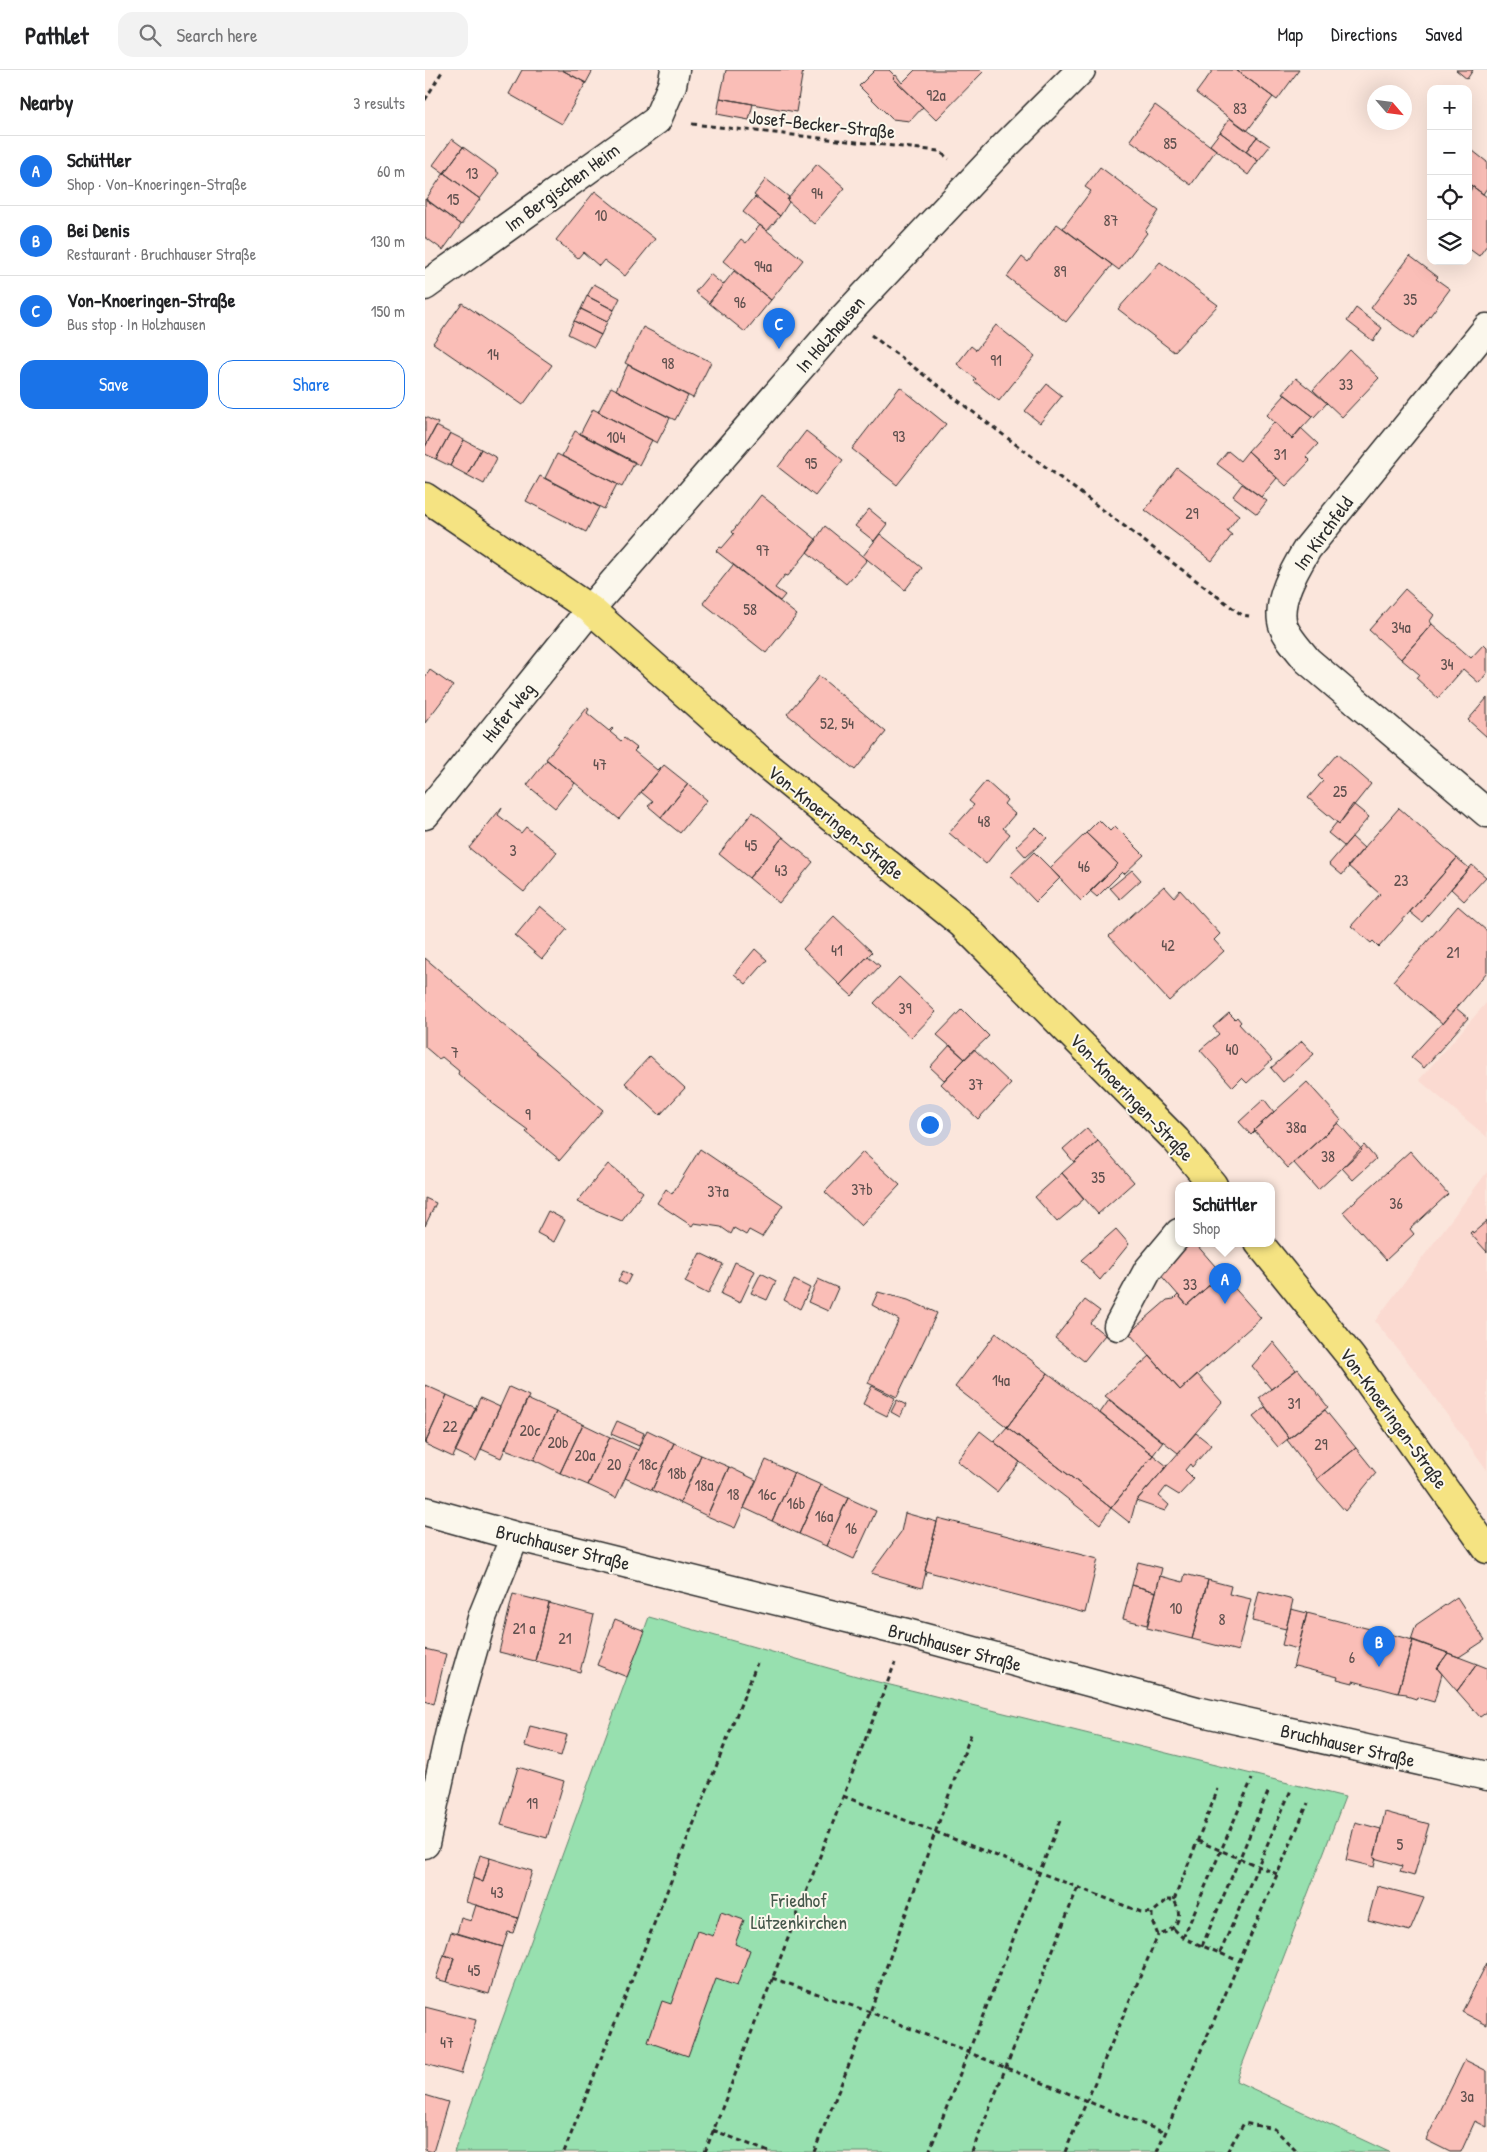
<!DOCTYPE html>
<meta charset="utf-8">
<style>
body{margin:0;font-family:"Patrick Hand",sans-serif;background:#f2f2f2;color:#202124}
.controls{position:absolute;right:15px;top:15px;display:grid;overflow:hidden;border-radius:10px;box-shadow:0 5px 20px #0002}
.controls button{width:45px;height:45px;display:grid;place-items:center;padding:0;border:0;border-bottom:1px solid #e0e0e0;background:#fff;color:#202124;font:25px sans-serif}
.compass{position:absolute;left:942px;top:15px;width:45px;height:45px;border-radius:50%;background:#fff;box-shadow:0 5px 20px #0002;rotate:118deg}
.you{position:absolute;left:504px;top:1054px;width:18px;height:18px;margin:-12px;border:4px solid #fff;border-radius:50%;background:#1a73e8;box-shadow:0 0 0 8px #1a73e833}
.badge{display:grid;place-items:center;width:32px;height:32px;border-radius:50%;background:#1a73e8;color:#fff;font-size:16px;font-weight:700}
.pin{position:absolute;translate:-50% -41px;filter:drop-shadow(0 1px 2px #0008)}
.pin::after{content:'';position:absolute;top:26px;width:18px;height:15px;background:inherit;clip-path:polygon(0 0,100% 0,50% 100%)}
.popup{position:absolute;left:750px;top:1112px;width:100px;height:65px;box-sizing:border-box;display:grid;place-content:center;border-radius:10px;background:#fff;filter:drop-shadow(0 1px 4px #0005);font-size:16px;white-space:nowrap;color:#757577}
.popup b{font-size:19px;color:#202124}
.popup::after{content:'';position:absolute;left:50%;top:100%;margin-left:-10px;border:10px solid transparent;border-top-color:#fff}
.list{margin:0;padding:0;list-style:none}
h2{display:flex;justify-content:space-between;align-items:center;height:65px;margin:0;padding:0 20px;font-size:21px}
h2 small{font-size:16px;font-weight:400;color:#757577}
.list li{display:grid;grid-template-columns:32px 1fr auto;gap:15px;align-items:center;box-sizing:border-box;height:70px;padding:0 20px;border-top:1px solid #e0e0e0}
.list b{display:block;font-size:19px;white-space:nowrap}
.list p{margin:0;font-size:16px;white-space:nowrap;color:#757577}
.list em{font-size:16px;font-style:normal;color:#757577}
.actions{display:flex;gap:10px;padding:15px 20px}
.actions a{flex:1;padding:11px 0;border:1px solid #1a73e8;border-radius:15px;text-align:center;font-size:18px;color:#1a73e8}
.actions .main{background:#1a73e8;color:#fff}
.icon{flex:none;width:28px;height:28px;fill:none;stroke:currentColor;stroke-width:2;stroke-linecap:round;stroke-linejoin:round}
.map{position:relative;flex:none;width:1062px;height:2082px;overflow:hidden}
header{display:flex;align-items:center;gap:30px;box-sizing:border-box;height:70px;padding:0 25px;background:#fff;border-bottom:1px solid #e0e0e0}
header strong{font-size:24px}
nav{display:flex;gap:28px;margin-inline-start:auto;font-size:18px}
.search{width:350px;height:45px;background:#f2f2f2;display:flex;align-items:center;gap:12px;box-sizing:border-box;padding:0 18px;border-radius:15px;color:#757577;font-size:19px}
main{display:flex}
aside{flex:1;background:#fff}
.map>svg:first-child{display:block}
.built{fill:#fbdad1}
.green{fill:#97e0af;stroke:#61866d}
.building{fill:#fabeb7;stroke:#2b2b2b}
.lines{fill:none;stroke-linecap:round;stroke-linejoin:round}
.minor-casing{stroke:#2b2b2b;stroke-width:31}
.major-casing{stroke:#2b2b2b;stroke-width:31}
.path{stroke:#2b2b2b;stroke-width:3;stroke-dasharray:5 4;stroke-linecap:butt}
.minor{stroke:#fbf7ec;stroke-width:28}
.major{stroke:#f5e382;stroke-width:28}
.labels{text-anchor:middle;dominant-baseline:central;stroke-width:4;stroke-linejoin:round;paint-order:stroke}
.number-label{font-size:16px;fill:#5f504e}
.street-label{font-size:19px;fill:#2b2b2b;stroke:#fbf7ec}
.park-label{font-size:19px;fill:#46584c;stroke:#fbf7ec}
</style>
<header>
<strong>Pathlet</strong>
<div class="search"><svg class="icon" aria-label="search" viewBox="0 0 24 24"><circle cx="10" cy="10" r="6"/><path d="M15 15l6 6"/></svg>Search here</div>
<nav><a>Map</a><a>Directions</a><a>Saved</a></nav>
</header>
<main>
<aside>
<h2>Nearby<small>3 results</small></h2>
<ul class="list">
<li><span class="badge">A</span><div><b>Schüttler</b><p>Shop · Von-Knoeringen-Straße</p></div><em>60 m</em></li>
<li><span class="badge">B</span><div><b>Bei Denis</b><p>Restaurant · Bruchhauser Straße</p></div><em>130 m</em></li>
<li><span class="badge">C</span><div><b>Von-Knoeringen-Straße</b><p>Bus stop · In Holzhausen</p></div><em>150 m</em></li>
</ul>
<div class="actions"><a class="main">Save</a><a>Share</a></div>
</aside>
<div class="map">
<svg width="1062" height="2082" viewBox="0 0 1062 2082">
<rect width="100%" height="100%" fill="#fbe6dc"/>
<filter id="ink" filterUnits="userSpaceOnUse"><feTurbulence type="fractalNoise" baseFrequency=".02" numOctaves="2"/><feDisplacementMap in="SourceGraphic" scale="10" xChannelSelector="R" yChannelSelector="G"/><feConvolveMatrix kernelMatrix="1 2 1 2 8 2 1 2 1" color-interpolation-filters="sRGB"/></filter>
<g filter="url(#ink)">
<path class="built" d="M1062,932V1067L994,1010Z
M1062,1102V1400L994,1306L950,1251Z"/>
<path class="green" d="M224,1547L449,1611L920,1727L811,2011L964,2082H29Z"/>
<path class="building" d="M97,0H137L161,13L137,54L84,24Z
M137,0H168L161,13Z
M301,0H378L371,42L295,28Z
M450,0H464L470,6L468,8L498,37L485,51L467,49L434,16Z
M490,0H556L558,2L511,50L468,8L471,5L477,13Z
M788,0H811L848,27L822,61L771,23Z
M811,0H874L852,30Z
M1031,0H1048L1042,9Z
M295,28L328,34L324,50L292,44Z
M730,35L791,80L766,115L705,70Z
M805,48L832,67L821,81L795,62Z
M795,62L833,91L823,105L785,75Z
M832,67L845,76L833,91L821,81Z
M27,69L38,77L19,103L8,95Z
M38,77L74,103L55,129L19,103Z
M1043,77L1062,92V118L1058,124L1043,113Z
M392,94L420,118L389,154L362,130Z
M675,97L734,141L720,161L722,163L694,200L638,158L666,121L660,117Z
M19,103L55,129L36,155L1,129Z
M341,109L364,127L362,130L364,132L355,146L329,125Z
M1043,113L1062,127V175L1054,186L1043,178V124L1047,118Z
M170,121L230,169L200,206L179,190L174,196L158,182L153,188L131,170Z
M330,127L355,146L342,161L318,142Z
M0,129L36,155L18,180L0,167Z
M632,154L687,195L641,252L582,207L597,187L603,192Z
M335,155L378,190L346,230L298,191L316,169L321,173Z
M985,186L1013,207L1011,209L1025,219L988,269L946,238Z
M735,192L793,235L749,282L693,239Z
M309,201L346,230L320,262L284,233Z
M285,204L298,215L284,233L270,222Z
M169,214L195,228L189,240L162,226Z
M162,226L189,240L182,252L156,239Z
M37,233L127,295L98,335L8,273Z
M931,238L957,258L948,271L922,251Z
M156,239L182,252L176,265L149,251Z
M149,251L176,265L169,277L143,264Z
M571,255L610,286L574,331L549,311L551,309L532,294L546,276L551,280Z
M218,257L286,292L268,328L200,293Z
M925,280L954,308L917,347L888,320Z
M203,295L263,326L250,350L191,320Z
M871,308L902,333L889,347L858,323Z
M622,314L637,326L615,353L600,341Z
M186,317L245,348L232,373L173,342Z
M475,317L521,354L472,415L427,379Z
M860,325L888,346L867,369L842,345Z
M168,339L227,370L214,395L155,364Z
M0,347L13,353L0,377Z
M849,352L867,369L876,358L893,374L881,387L885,391L861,416L823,381Z
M11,356L25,363L11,389L0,384V377Z
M150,361L210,392L197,417L137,386Z
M381,361L418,390L390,426L353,397Z
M25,363L39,370L25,396L11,389Z
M39,370L56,379L42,405L25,396Z
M56,379L72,388L59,414L42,405Z
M803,381L815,391L823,381L852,408L836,427L792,394Z
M132,384L192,414L179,439L120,408Z
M752,398L814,445L802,461L807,465L787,491L720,440Z
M115,406L174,437L161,462L101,431Z
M817,414L842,431L832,444L808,426Z
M336,425L392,470L363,506L360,505L350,518L360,525L355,531L291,481L295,477L297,478L309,464L307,462Z
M444,439L462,454L449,471L430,456Z
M400,456L442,490L421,514L382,482Z
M455,464L497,498L480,520L438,486Z
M308,495L372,545L341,583L278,533Z
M980,519L1009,545L1005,551L1007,554L976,589L944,560Z
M1007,554L1046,588L1059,574L1062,577V603L1054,613L1038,599L1013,628L991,608L994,604L976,589Z
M5,600L28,616L0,653V607Z
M394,606L461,662L430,700L362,644Z
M1062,628V667L1043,650Z
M162,638L164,639L162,643L184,661L187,658L188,659L185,662L196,671L199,668L212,678L209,681L232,700L235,697L236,698L194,749L121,689Z
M912,684L946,714L914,754L883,728L898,711L893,706Z
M122,690L150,713L130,738L102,715Z
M239,695L263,714L236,747L223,736L228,732L216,722Z
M561,711L582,730L579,734L590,744L578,758L585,764L561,794L524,763L549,735L544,731Z
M263,714L282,730L255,763L236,748Z
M928,734L944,747L919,776L903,763L912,752L914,754Z
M77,737L73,745L96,763L101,757L132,782L99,822L44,778Z
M974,738L1032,788L954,877L948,871L946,873L926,856L955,824L923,796Z
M328,742L358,767L324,808L294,784Z
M674,750L685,761L690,756L719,785L699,804L697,802L672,827L665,821L693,794L661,763Z
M611,757L622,768L601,787L591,776Z
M661,763L693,794L656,831L625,798Z
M358,767L388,792L354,833L324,808Z
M927,767L939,778L917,805L904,794Z
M609,782L635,808L611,832L585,805Z
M1032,788L1044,798L997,852L985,842Z
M1047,795L1061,807L1039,831L1026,819Z
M707,800L716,810L695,829L685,818Z
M739,816L749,827L755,820L795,864L789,870L799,881L744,931L684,866Z
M115,836L142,859L117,889L89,865H91Z
M1033,836L1062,861V902L1018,954L968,911Z
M409,846L447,882L415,915L378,879Z
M330,879L342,890L321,914L309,904Z
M443,886L455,896L427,926L415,915Z
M0,888L178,1040L135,1090L101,1062L103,1060L66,1033L67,1032L33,1004L34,1001L17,987L14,989L0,977Z
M474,907L511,942L486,968L449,933Z
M1031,938L1043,948L999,998L986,987Z
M537,939L564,966L540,989L512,965Z
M804,943L810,949L812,947L816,952L814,954L847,990L822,1013L817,1008L808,1017L775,980L794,964L788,957Z
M877,971L889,984L858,1012L846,998Z
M525,975L540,989L519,1010L505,997Z
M549,979L586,1014L553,1049L516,1014Z
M225,986L260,1018L235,1045L200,1013Z
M882,1012L916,1050L863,1098L829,1060Z
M839,1029L849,1042L829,1060L830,1061L826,1065L814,1052Z
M913,1053L937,1080L893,1120L869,1093Z
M662,1058L673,1071L649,1092L638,1079Z
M673,1071L709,1112L673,1144L637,1103Z
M939,1075L951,1089L928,1110L917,1098Z
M275,1079L358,1135L337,1167L324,1160L321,1165L309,1158L306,1164L296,1157L269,1153L267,1156L232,1133L241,1119L247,1124Z
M985,1081L1023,1124L985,1159L989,1164L961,1190L918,1142Z
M438,1082L475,1115L436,1156L400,1122Z
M183,1094L218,1122L197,1151L152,1132Z
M637,1103L659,1129L632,1152L610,1127Z
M0,1128L11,1133L0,1156Z
M123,1141L140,1150L129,1172L112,1163Z
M1062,1151V1182L1045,1163L1047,1161L1048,1163Z
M691,1159L704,1174L675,1210L656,1190Z
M767,1173H770L797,1204L762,1235L733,1202Z
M275,1183L298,1194L283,1224L260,1212Z
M310,1192L330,1201L315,1233L296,1224Z
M198,1201L206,1205L201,1215L193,1211Z
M336,1203L351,1211L342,1230L326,1223Z
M797,1204L836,1248L755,1320L704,1263L742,1230L749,1229L753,1225L762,1235Z
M393,1209L413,1218L403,1241L383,1232Z
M369,1210L385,1218L375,1239L359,1230Z
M453,1222L483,1230L512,1243L472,1327L443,1313L474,1250L447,1235Z
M660,1230L675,1241L665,1253L680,1265L659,1291L630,1268Z
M571,1263L623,1303L582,1357L530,1317Z
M848,1272L871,1300L846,1319L827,1296Z
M725,1286L755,1320L772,1304L797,1332L753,1383L680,1326Z
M873,1299L903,1337L864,1368L834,1328Z
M623,1303L728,1385L686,1438L582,1357Z
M0,1315L22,1325L0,1374Z
M447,1316L470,1328L462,1346L438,1334Z
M84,1317L104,1326L76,1388L56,1379Z
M22,1325L51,1338L28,1387L0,1374Z
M55,1328L75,1337L51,1391L30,1381Z
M102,1329L131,1342L109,1390L80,1379Z
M472,1330L481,1335L475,1347L466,1342Z
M684,1330L738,1372L728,1385L675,1343Z
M840,1337L864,1368L853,1377L828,1347Z
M900,1340L931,1378L892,1409L862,1370Z
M131,1342L158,1354L135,1403L109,1390Z
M192,1351L219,1363L214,1376L186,1364Z
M158,1354L185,1367L163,1415L135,1403Z
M582,1357L686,1438L675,1454L569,1372Z
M222,1360L249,1373L227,1420L200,1408Z
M555,1361L595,1392L572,1422L532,1391Z
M771,1363L786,1375L767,1397L765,1394L760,1400L769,1409L754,1425L741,1417L734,1426L744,1435L740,1441L711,1431Z
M185,1367L213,1380L191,1428L163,1415Z
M249,1373L276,1385L255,1433L227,1420Z
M931,1378L951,1403L920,1441L892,1409Z
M276,1385L304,1397L282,1446L255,1433Z
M728,1385L742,1396L711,1431L705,1453L686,1438Z
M341,1390L369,1403L347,1451L319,1438Z
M304,1397L331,1410L310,1458L282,1446Z
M369,1403L396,1415L374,1464L347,1451Z
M396,1415L423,1428L401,1476L374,1464Z
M423,1428L451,1441L429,1489L401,1476Z
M480,1443L512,1452L500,1501L501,1502L497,1518L446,1503L476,1462Z
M513,1448L673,1489L660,1543L500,1501Z
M713,1492L737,1498L731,1522L707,1515Z
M760,1504L783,1510L767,1569L722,1558L735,1506L758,1512Z
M783,1510L806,1516L804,1524L826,1529L813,1581L767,1569Z
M707,1515L731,1522L722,1555L698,1549Z
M834,1521L868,1530L861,1559L827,1551Z
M88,1524L124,1533L110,1591L74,1582Z
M1032,1527L1060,1570L1034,1587L986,1570L991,1555Z
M124,1533L169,1545L155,1602L110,1591Z
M866,1539L882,1543L873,1579L857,1575Z
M882,1543L988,1570L973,1623L928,1611V1613L912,1609L913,1607L870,1596L868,1598Z
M190,1549L220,1561L202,1607L172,1595Z
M988,1570L1023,1583L1012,1598L1017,1604L1009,1632L992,1627L991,1629L982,1626V1624L973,1623Z
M0,1579L21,1584L9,1634L0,1631Z
M1023,1583L1052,1594L1032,1621L1012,1598Z
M1052,1594L1062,1598V1642L1055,1647L1032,1621Z
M105,1656L142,1665L136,1686L100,1676Z
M93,1697L139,1711L122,1768L76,1755Z
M960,1742L1004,1754L989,1806L975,1802L977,1796L949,1788Z
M930,1752L956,1759L949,1788H951L949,1797L921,1790Z
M55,1785L65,1788L58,1812L48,1808Z
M65,1788L107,1801L93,1848L41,1832L48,1808L58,1812Z
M952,1816L999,1828L985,1861L943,1850Z
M51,1835L93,1848L88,1863L83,1862L78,1877L32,1863L36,1848L46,1851Z
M296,1842L319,1850L310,1874L325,1880L312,1916L291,1909L263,1986L223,1972L237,1931L246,1934L272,1861L288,1866Z
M26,1862L78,1877L64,1924L22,1912L29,1888L19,1885Z
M19,1885L29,1888L22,1912L11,1909Z
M1062,1893V1955L1037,1942Z
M0,1937L51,1950L36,2004L0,1994Z
M1040,1990L1062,2001V2057L1050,2051L1036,2082H1025L1001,2070Z
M0,2025L23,2032L8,2082L0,2080Z"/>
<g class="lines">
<defs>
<path id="minor" d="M0,216L232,50L247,15L250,0
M1062,258L882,479C871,498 853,527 857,551C859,565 874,579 882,590L1062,743
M0,745L173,530L420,246L577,79L656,0
M693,1256L723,1200L754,1163
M0,1441L90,1466L482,1563L772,1641L1062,1706
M0,1774L26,1657L58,1545L90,1466"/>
<path id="major" d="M0,427L165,539L334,689L537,854L751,1070L788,1115
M834,1173L926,1287L1062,1479"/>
</defs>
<use href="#minor" class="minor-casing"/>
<use href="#major" class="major-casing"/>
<path class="path" d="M0,30L18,0
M267,54L514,81L524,89
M446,265L817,545L824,546
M418,1726L716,1842L727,1843
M773,1771L852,1804
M742,1830H749C759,1848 752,1860 733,1865L727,1851V1843Z
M749,1830L793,1719
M749,1859L758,1868L814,1891
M758,1868L827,1709
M777,1876L844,1720
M795,1883L866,1720
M347,1908L445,1942L740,2063
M288,2060L344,2082
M139,2082L332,1593
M280,2082L470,1593
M389,2082L445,1942L546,1664
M504,2082L636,1748
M547,2082L653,1817
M640,2082L733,1865
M732,2082L883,1733
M802,2082L819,2053L850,2059L872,2082"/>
<use href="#minor" class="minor"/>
<use href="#major" class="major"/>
</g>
</g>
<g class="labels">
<g class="number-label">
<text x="511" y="25">92a</text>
<text x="815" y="38">83</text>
<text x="745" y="73">85</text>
<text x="47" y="103">13</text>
<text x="392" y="123">94</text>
<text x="28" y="129">15</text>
<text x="176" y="145">10</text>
<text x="686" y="150">87</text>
<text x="338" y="196">94a</text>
<text x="635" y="201">89</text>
<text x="985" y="229">35</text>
<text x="315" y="232">96</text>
<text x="68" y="284">14</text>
<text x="571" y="290">91</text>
<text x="243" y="293">98</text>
<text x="921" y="314">33</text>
<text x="474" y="366">93</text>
<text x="191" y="367">104</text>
<text x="855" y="384">31</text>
<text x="386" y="393">95</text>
<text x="767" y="443">29</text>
<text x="338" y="480">97</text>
<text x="325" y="539">58</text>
<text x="976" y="557">34a</text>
<text x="1022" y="594">34</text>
<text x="412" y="653">52, 54</text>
<text x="175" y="694">47</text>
<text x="915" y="721">25</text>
<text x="559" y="751">48</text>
<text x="326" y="775">45</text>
<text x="88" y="780">3</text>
<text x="659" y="796">46</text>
<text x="356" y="800">43</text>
<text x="976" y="810">23</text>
<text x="743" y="875">42</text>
<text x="412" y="880">41</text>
<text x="1028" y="882">21</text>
<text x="480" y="938">39</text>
<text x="807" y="979">40</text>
<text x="30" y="982">7</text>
<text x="551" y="1014">37</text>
<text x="103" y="1044">9</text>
<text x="871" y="1057">38a</text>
<text x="903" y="1086">38</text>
<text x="673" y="1107">35</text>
<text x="437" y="1119">37b</text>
<text x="293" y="1121">37a</text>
<text x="971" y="1133">36</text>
<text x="765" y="1214">33</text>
<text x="576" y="1310">14a</text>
<text x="869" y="1333">31</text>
<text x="25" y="1356">22</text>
<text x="105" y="1360">20c</text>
<text x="133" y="1372">20b</text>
<text x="896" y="1374">29</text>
<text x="160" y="1385">20a</text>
<text x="189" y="1394">20</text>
<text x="223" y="1394">18c</text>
<text x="252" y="1403">18b</text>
<text x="279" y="1415">18a</text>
<text x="308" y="1424">18</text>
<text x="342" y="1424">16c</text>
<text x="371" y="1433">16b</text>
<text x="399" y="1446">16a</text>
<text x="426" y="1458">16</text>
<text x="751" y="1538">10</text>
<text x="797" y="1549">8</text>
<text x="99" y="1558">21 a</text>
<text x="140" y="1568">21</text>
<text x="927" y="1587">6</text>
<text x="107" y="1733">19</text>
<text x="975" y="1774">5</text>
<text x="72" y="1822">43</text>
<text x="49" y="1900">45</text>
<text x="22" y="1972">47</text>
<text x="1042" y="2026">3a</text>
</g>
<g class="street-label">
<text transform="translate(397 54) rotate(6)">Josef-Becker-Straße</text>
<text transform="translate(137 117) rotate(-36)">Im Bergischen Heim</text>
<text transform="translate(405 264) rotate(-49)">In Holzhausen</text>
<text transform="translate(898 463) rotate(-54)">Im Kirchfeld</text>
<text transform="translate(83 642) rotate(-51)">Hufer Weg</text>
<text transform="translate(411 752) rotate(39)">Von-Knoeringen-Straße</text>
<text transform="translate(707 1027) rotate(46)">Von-Knoeringen-Straße</text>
<text transform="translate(969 1348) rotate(54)">Von-Knoeringen-Straße</text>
<text transform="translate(138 1477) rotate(14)">Bruchhauser Straße</text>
<text transform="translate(530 1577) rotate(15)">Bruchhauser Straße</text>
<text transform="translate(923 1675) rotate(13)">Bruchhauser Straße</text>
</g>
<g class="park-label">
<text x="374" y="1830">Friedhof<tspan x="374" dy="22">Lützenkirchen</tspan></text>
</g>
</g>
</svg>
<div class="controls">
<button>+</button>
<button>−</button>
<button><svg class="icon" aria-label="locate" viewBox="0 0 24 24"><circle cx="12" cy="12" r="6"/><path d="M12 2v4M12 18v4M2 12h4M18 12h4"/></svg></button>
<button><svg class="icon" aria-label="layers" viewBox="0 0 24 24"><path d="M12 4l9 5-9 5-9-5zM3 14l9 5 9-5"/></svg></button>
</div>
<svg class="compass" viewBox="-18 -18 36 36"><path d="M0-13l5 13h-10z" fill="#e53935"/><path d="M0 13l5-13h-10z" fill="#757577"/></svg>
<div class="you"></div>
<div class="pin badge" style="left:800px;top:1234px">A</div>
<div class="popup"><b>Schüttler</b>Shop</div>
<div class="pin badge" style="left:954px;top:1597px">B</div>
<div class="pin badge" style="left:354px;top:279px">C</div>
</div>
</main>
